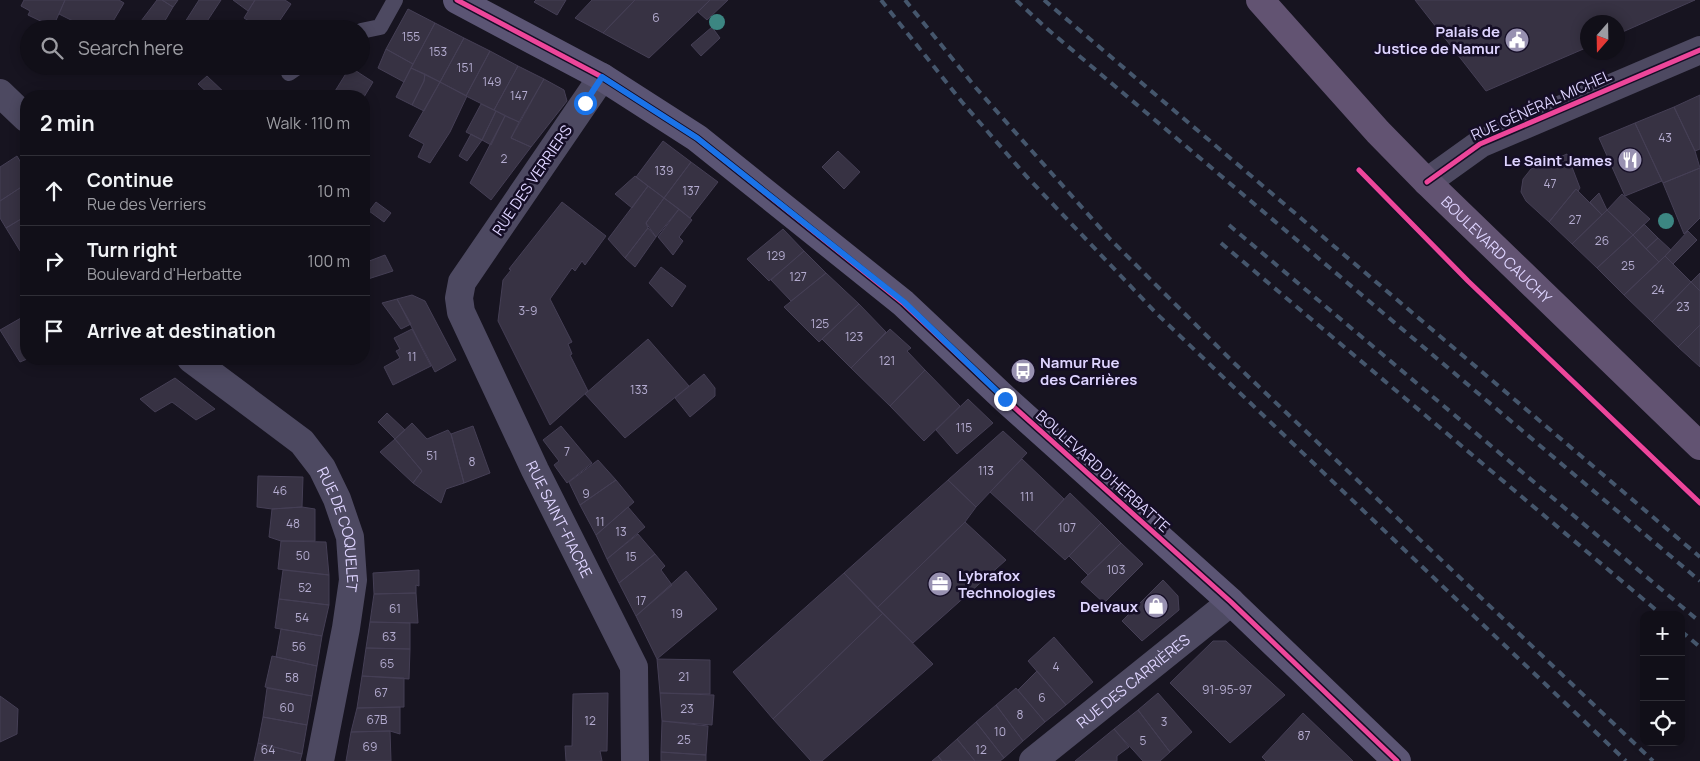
<!DOCTYPE html>
<meta charset="utf-8">
<style>
body{margin:0;font-family:Manrope,sans-serif;background:#1a1821;color:#f1f3f6}
.controls{position:absolute;right:15px;bottom:15px;display:grid;overflow:hidden;border-radius:10px;box-shadow:0 2px 12px #0003}
.controls button{width:45px;height:45px;display:grid;place-items:center;padding:0;border:0;border-bottom:1px solid #302f37;background:#110f18;color:#f1f3f6;font:25px sans-serif}
.compass{position:absolute;left:1580px;top:15px;width:45px;height:45px;border-radius:50%;background:#110f18;box-shadow:0 2px 12px #0003;rotate:200deg}
.stop{position:absolute;width:15px;height:15px;margin:-11px;border:4px solid #1a73e8;border-radius:50%;background:#fff}
.stop.end{background:#1a73e8;border-color:#fff;box-shadow:0 1px 5px #0008}
.list{margin:0;padding:0;list-style:none}
h2{display:flex;justify-content:space-between;align-items:center;height:65px;margin:0;padding:0 20px;font-size:21px}
h2 small{font-size:16px;font-weight:400;color:#9c9ca2}
.list li{display:grid;grid-template-columns:32px 1fr auto;gap:15px;align-items:center;box-sizing:border-box;height:70px;padding:0 20px;border-top:1px solid #302f37}
.list b{display:block;font-size:19px;white-space:nowrap}
.list p{margin:0;font-size:16px;white-space:nowrap;color:#9c9ca2}
.list em{font-size:16px;font-style:normal;color:#9c9ca2}
.icon{flex:none;width:28px;height:28px;fill:none;stroke:currentColor;stroke-width:2;stroke-linecap:round;stroke-linejoin:round}
.map{position:relative;flex:none;width:1700px;height:761px;overflow:hidden}
.search{position:absolute;background:#110f18;box-shadow:0 2px 12px #0003;left:20px;top:20px;width:350px;height:55px;display:flex;align-items:center;gap:12px;box-sizing:border-box;padding:0 18px;border-radius:28px;color:#9c9ca2;font-size:19px}
.panel{position:absolute;background:#110f18;box-shadow:0 2px 12px #0003;left:20px;top:90px;width:350px;height:275px;border-radius:20px}
.map>svg:first-child{display:block}
.building{fill:#373243;stroke:#453f55}
.lines{fill:none;stroke-linecap:round;stroke-linejoin:round}
.lane{stroke:#4d4961;stroke-width:16}
.street{stroke:#4d4961;stroke-width:28}
.secondary{stroke:#5b5574;stroke-width:28}
.primary{stroke:#625372;stroke-width:28}
.rail{stroke:#45566c;stroke-width:4;stroke-dasharray:8 6;stroke-linecap:butt}
.cycleway-casing{stroke:#150e26;stroke-width:8}
.cycleway{stroke:#ed469a;stroke-width:5}
.tree{fill:#3c8682}
.route{stroke:#1a73e8;stroke-width:6}
.labels{text-anchor:middle;dominant-baseline:central;stroke-width:5;stroke-linejoin:round;paint-order:stroke}
.number-label{font-size:12px;fill:#b4acd0}
.poi-label{font-size:15px;font-weight:bold;fill:#ded4ff;stroke:#150e26;text-anchor:end}
.street-label{font-size:15px;fill:#ded4ff;stroke:#150e26}
</style>
<div class="map">
<svg width="1700" height="761" viewBox="0 0 1700 761">
<rect width="100%" height="100%" fill="#171420"/>
<path class="building" d="M24,0H65L53,27L28,15L30,11L21,6Z
M65,0H119L124,3L112,23L119,27L118,29H89L59,14Z
M157,0H162L173,7L166,19L158,29H135Z
M162,0H178L173,7Z
M199,0H221L202,29H195L185,22Z
M233,0H255L248,11Z
M255,0H285L291,4L274,29H261L244,18Z
M536,0H566L557,15L534,2Z
M592,0H635L603,33L575,18Z
M635,0H710L649,58L603,33Z
M710,0H728L707,20L698,12Z
M1415,0H1695L1618,34V22H1588V47L1486,91Z
M408,9L435,23L413,64L386,49Z
M185,22L195,29H179Z
M435,23L464,38L440,82L411,68Z
M712,27L720,38L701,56L691,45Z
M464,38L490,51L466,96L440,82Z
M386,49L413,64L404,82L378,68Z
M490,51L518,66L494,110L466,96Z
M518,66L544,79L519,122L494,110Z
M350,67L373,82L364,97L332,96Z
M411,68L425,74L424,81L412,105L396,97Z
M425,74L440,82L424,111L412,105L424,81Z
M207,76L228,96H211L198,84Z
M544,79L564,90L567,101L531,147L511,138Z
M440,82L467,96L450,132L430,163L418,157L424,144L409,136Z
M1700,95V149L1695,151L1674,107Z
M481,104L496,111L482,140L466,132Z
M1674,107L1695,151L1700,168L1663,183L1635,123Z
M496,111L505,116L491,145L482,140Z
M505,116L519,122L511,138L531,147L491,200L470,183Z
M1635,123L1662,181L1625,196L1599,138Z
M471,134L482,140L467,161L459,156Z
M663,141L691,162L664,198L636,177Z
M838,151L860,172L844,189L822,167Z
M1567,154L1580,188L1578,191L1576,189L1549,222L1526,201L1521,192L1523,179L1531,169Z
M17,156L26,171V184L0,201V167Z
M691,162L718,182L690,218L664,198Z
M1700,168V218L1684,234L1663,183Z
M635,176L648,186L632,208L615,194Z
M26,184V216L6,228L0,218V201Z
M648,186L664,198L646,223L648,228L625,258L608,239Z
M1576,189L1602,215L1572,244L1549,222Z
M1599,193L1607,210L1602,215L1590,202Z
M1622,194L1650,219L1633,235L1607,210Z
M664,198L679,209L656,237L646,223Z
M376,202L391,213L384,222L369,211Z
M562,202L606,236L585,265L582,261L575,271L572,268L550,299L572,342L568,344L572,354L570,355L588,391L550,425L498,321L503,280L511,270L509,269Z
M679,209L692,220L679,237L683,241L673,255L658,237Z
M1607,210L1633,235L1597,268L1572,244Z
M26,216V251L22,254L6,228Z
M1644,224L1658,238L1646,249L1633,235Z
M648,228L656,237L635,267L625,258Z
M783,229L804,251L769,281L747,259Z
M1688,231L1697,240L1673,264L1665,256Z
M1633,235L1659,262L1624,295L1597,268Z
M1658,238L1671,250L1659,262L1646,249Z
M804,251L826,273L791,301L771,280Z
M385,255L393,271L368,279L364,274V263Z
M1665,256L1691,282L1652,322L1624,295Z
M661,267L686,286L672,307L649,283Z
M826,273L859,304L819,342L784,307Z
M1700,273V291L1691,282Z
M1691,282L1700,291V325L1678,347L1652,322Z
M412,295L425,301L456,360L435,372L397,299Z
M397,299L411,324L401,329L382,303Z
M859,304L886,332L851,368L822,339Z
M21,318L26,325L27,359L20,362L0,330Z
M1700,325V367L1678,347Z
M412,329L431,366L393,385L384,367L400,358L396,351L400,349L394,338Z
M890,329L911,348L907,351L925,370L890,406L851,368Z
M648,339L689,386L625,438L585,394Z
M925,370L960,406L924,441L890,406Z
M704,374L715,388V396L690,417L675,398Z
M175,378L215,409L196,420L172,402L155,412L140,399Z
M968,399L993,423L957,454L936,430Z
M387,413L405,430L395,439L378,422Z
M412,423L427,439L448,430L451,434L464,483L446,489L441,503L413,483L422,471L395,439Z
M473,426L490,473L464,483L451,434Z
M561,426L592,463L567,483L554,465L559,461L543,440Z
M1003,431L1027,453L976,507L948,480Z
M395,439L422,471L413,483L380,452Z
M1022,459L1064,499L1034,532L990,492Z
M598,460L616,480L580,505L569,482Z
M258,476L303,477L302,507L272,509L257,507Z
M616,480L634,502L596,535L580,505Z
M948,480L976,507L965,522L877,608L844,573Z
M1070,493L1101,523L1065,560L1034,532Z
M302,507L315,509V541H281L269,537L272,509Z
M628,507L645,527L607,559L596,535Z
M965,522L1006,560L913,643L877,608Z
M1101,523L1121,543L1088,575L1069,556Z
M638,534L655,554L619,583L607,559Z
M281,541L326,542L329,575L278,569Z
M1121,543L1143,564L1104,603L1081,582Z
M655,554L665,566L661,570L672,585L636,616L619,583Z
M283,570L329,575V605L279,599Z
M419,570V586L416,585V593L374,594L373,573Z
M686,571L717,609L657,659L636,616Z
M844,573L883,613L773,719L733,672Z
M1163,580L1178,596L1179,610L1142,641L1122,621Z
M416,593L418,623L370,622L374,594Z
M279,599L329,605L322,636L275,628Z
M883,613L933,664L822,761H811L773,719Z
M370,622L410,623V649L366,648Z
M281,629L322,636L317,666L276,657Z
M1054,637L1093,682L1066,705L1028,661Z
M1213,641H1226L1285,695L1230,743L1170,683Z
M366,648L410,649L409,679L362,676Z
M272,656L317,666L312,696L265,687Z
M657,659L710,660V694L660,693Z
M1037,671L1066,705L1045,722L1018,690Z
M362,676L404,678V707L357,708Z
M267,688L312,696L307,725L263,717Z
M1016,688L1045,722L1023,741L996,705Z
M608,693L607,751H600L602,761H566L565,746H572L573,694Z
M660,693L714,695L712,725L662,721Z
M1158,693L1192,732L1170,752L1138,710Z
M0,696L18,709L17,734L0,742Z
M996,705L1023,741L1004,758L976,722Z
M400,707V734L390,731L351,732L357,708Z
M1138,710L1170,752L1160,761H1143L1114,729Z
M1303,713L1353,761H1266L1262,757Z
M263,717L307,725L302,754L258,743Z
M662,721L708,726L706,755L661,752Z
M976,722L1004,758L1000,761H975L957,739Z
M1114,729L1129,747L1117,756V761H1075Z
M390,731L391,761H346L351,732Z
M957,739L975,761H942L938,756Z
M258,743L302,754L300,761H254Z
M661,752L706,755V761H661Z
M938,756L942,761H932Z"/>
<g class="lines">
<path class="lane" d="M361,31L380,27L395,0
M289,73L299,66"/>
<g class="street">
<path id="s1" d="M602,77L462,282L459,298L461,312L535,470L634,667L635,761"/>
<path d="M0,93L26,118"/>
<path d="M1427,182L1480,144L1700,50"/>
<path id="s2" d="M191,359L302,442L322,468L337,499L350,537L353,580L346,628L320,761"/>
<path id="s3" d="M1033,761L1231,602"/>
</g>
<path class="secondary" d="M457,0L602,77L697,138L903,303L1005,399L1231,602L1397,761"/>
<path class="primary" id="s4" d="M1260,0L1378,132L1427,182L1700,446"/>
<path class="rail" d="M881,0L962,102L1027,177L1157,314L1626,761
M905,0L976,88L1110,239L1234,363L1653,761
M1016,0L1045,27L1700,581
M1044,0L1700,557
M1229,225L1700,622
M1221,243L1662,615
M1681,631L1700,647"/>
<defs>
<path id="cycleway" d="M457,0L602,77L697,138L903,303L1005,399L1231,602L1397,761
M1359,170L1468,281L1700,503
M1427,182L1480,144L1700,50"/>
</defs>
<use href="#cycleway" class="cycleway-casing"/>
<use href="#cycleway" class="cycleway"/>
</g>
<g class="tree">
<circle cx="717" cy="22" r="8"/>
<circle cx="1666" cy="221" r="8"/>
</g>
<g class="lines">
<path class="route" d="M585,103L602,77L697,138L904,302L1005,399"/>
</g>
<defs>
<symbol id="civic-disc" viewBox="-11 -11 22 22"><circle r="9.5" fill="#9891b1" stroke="#150e26"/><path d="M-.6-6.5H3V-4.5H.6V-3L4-1V1h2V6H-6V1h2V-1L-.6-3ZM-1.2 2.5V6h2.4V2.5Z" fill="#fff"/></symbol>
<symbol id="restaurant-disc" viewBox="-11 -11 22 22"><circle r="9.5" fill="#9891b1" stroke="#150e26"/><path d="M-5-6h1v4h1v-4h1v4h1v-4h1v5L-1.5 .5V6h-2V.5L-5-1ZM5-6V6H3V1.5H1.5Q1.5-4 5-6Z" fill="#fff"/></symbol>
<symbol id="bus-disc" viewBox="-11 -11 22 22"><circle r="9.5" fill="#9891b1" stroke="#150e26"/><path d="M-5-6H5V4H4V6H2V4H-2V6H-4V4H-5ZM-3.5-4V0h7V-4ZM-3.5 1.2v1.5H-2V1.2ZM2 1.2v1.5H3.5V1.2Z" fill="#fff"/></symbol>
<symbol id="office-disc" viewBox="-11 -11 22 22"><circle r="9.5" fill="#9891b1" stroke="#150e26"/><path d="M-6-3h4V-5.5h4V-3h4V5H-6ZM-1-4.5V-3h2v-1.5ZM-6 0V1H6V0Z" fill="#fff"/></symbol>
<symbol id="shop-disc" viewBox="-11 -11 22 22"><circle r="9.5" fill="#9891b1" stroke="#150e26"/><path d="M-5-2.5h2.3a2.7 3.5 0 0 1 5.4 0H5L5.5 6h-11ZM-1.5-2.5h3a1.5 2.3 0 0 0-3 0Z" fill="#fff"/></symbol>
</defs>
<g fill-rule="evenodd">
<use href="#civic-disc" x="1503" y="26" width="28" height="28"/>
<use href="#restaurant-disc" x="1616" y="146" width="28" height="28"/>
<use href="#bus-disc" x="1009" y="357" width="28" height="28"/>
<use href="#office-disc" x="926" y="570" width="28" height="28"/>
<use href="#shop-disc" x="1142" y="592" width="28" height="28"/>
</g>
<g class="labels">
<g class="number-label">
<text x="656" y="17">6</text>
<text x="411" y="36">155</text>
<text x="438" y="51">153</text>
<text x="465" y="67">151</text>
<text x="492" y="81">149</text>
<text x="519" y="95">147</text>
<text x="1665" y="137">43</text>
<text x="504" y="158">2</text>
<text x="664" y="170">139</text>
<text x="1550" y="183">47</text>
<text x="691" y="190">137</text>
<text x="1575" y="219">27</text>
<text x="1602" y="240">26</text>
<text x="776" y="255">129</text>
<text x="1628" y="265">25</text>
<text x="798" y="276">127</text>
<text x="1658" y="289">24</text>
<text x="1683" y="306">23</text>
<text x="528" y="310">3-9</text>
<text x="820" y="323">125</text>
<text x="854" y="336">123</text>
<text x="412" y="356">11</text>
<text x="887" y="360">121</text>
<text x="639" y="389">133</text>
<text x="964" y="427">115</text>
<text x="567" y="451">7</text>
<text x="432" y="455">51</text>
<text x="472" y="461">8</text>
<text x="986" y="470">113</text>
<text x="280" y="490">46</text>
<text x="586" y="493">9</text>
<text x="1027" y="496">111</text>
<text x="600" y="521">11</text>
<text x="293" y="523">48</text>
<text x="1067" y="527">107</text>
<text x="621" y="531">13</text>
<text x="303" y="555">50</text>
<text x="631" y="556">15</text>
<text x="1116" y="569">103</text>
<text x="305" y="587">52</text>
<text x="641" y="600">17</text>
<text x="395" y="608">61</text>
<text x="677" y="613">19</text>
<text x="302" y="617">54</text>
<text x="389" y="636">63</text>
<text x="299" y="646">56</text>
<text x="387" y="663">65</text>
<text x="1056" y="666">4</text>
<text x="684" y="676">21</text>
<text x="292" y="677">58</text>
<text x="1227" y="689">91-95-97</text>
<text x="381" y="692">67</text>
<text x="1042" y="697">6</text>
<text x="287" y="707">60</text>
<text x="687" y="708">23</text>
<text x="1020" y="714">8</text>
<text x="377" y="719">67B</text>
<text x="590" y="720">12</text>
<text x="1164" y="721">3</text>
<text x="1000" y="731">10</text>
<text x="1304" y="735">87</text>
<text x="684" y="739">25</text>
<text x="1143" y="740">5</text>
<text x="370" y="746">69</text>
<text x="268" y="749">64</text>
<text x="981" y="749">12</text>
</g>
<g class="poi-label">
<text x="1500" y="31">Palais de<tspan x="1500" dy="17">Justice de Namur</tspan></text>
<text x="1612" y="160">Le Saint James</text>
<text x="1040" y="362" text-anchor="start">Namur Rue<tspan x="1040" dy="17">des Carrières</tspan></text>
<text x="958" y="575" text-anchor="start">Lybrafox<tspan x="958" dy="17">Technologies</tspan></text>
<text x="1138" y="606">Delvaux</text>
</g>
<g class="street-label">
<text transform="translate(1541 105) rotate(-24)">RUE GÉNÉRAL MICHEL</text>
<text transform="translate(532 180) rotate(-56)">RUE DES VERRIERS</text>
<text stroke="none"><textPath href="#s4" startOffset="344">BOULEVARD CAUCHY</textPath></text>
<text transform="translate(1103 471) rotate(42)">BOULEVARD D'HERBATTE</text>
<text stroke="none"><textPath href="#s1" startOffset="508">RUE SAINT-FIACRE</textPath></text>
<text stroke="none"><textPath href="#s2" startOffset="236">RUE DE COQUELET</textPath></text>
<text stroke="none"><textPath href="#s3" startOffset="128">RUE DES CARRIÈRES</textPath></text>
</g>
</g>
</svg>
<div class="controls">
<button>+</button>
<button>−</button>
<button><svg class="icon" aria-label="locate" viewBox="0 0 24 24"><circle cx="12" cy="12" r="6"/><path d="M12 2v4M12 18v4M2 12h4M18 12h4"/></svg></button>
</div>
<svg class="compass" viewBox="-18 -18 36 36"><path d="M0-13l5 13h-10z" fill="#e53935"/><path d="M0 13l5-13h-10z" fill="#9c9ca2"/></svg>
<div class="stop" style="left:585px;top:103px"></div>
<div class="stop end" style="left:1005px;top:399px"></div>
<div class="search"><svg class="icon" aria-label="search" viewBox="0 0 24 24"><circle cx="10" cy="10" r="6"/><path d="M15 15l6 6"/></svg>Search here</div>
<section class="panel">
<h2>2 min<small>Walk · 110 m</small></h2>
<ul class="list">
<li><svg class="icon" aria-label="ahead" viewBox="0 0 24 24"><path d="M12 20V5M6 11l6-6 6 6"/></svg><div><b>Continue</b><p>Rue des Verriers</p></div><em>10 m</em></li>
<li><svg class="icon" aria-label="right" viewBox="0 0 24 24"><path d="M7 20v-9h11M14 6l5 5-5 5"/></svg><div><b>Turn right</b><p>Boulevard d'Herbatte</p></div><em>100 m</em></li>
<li><svg class="icon" aria-label="arrive" viewBox="0 0 24 24"><path d="M6 21V4h12l-3 4 3 4H6"/></svg><div><b>Arrive at destination</b></div></li>
</ul>
</section>
</div>
